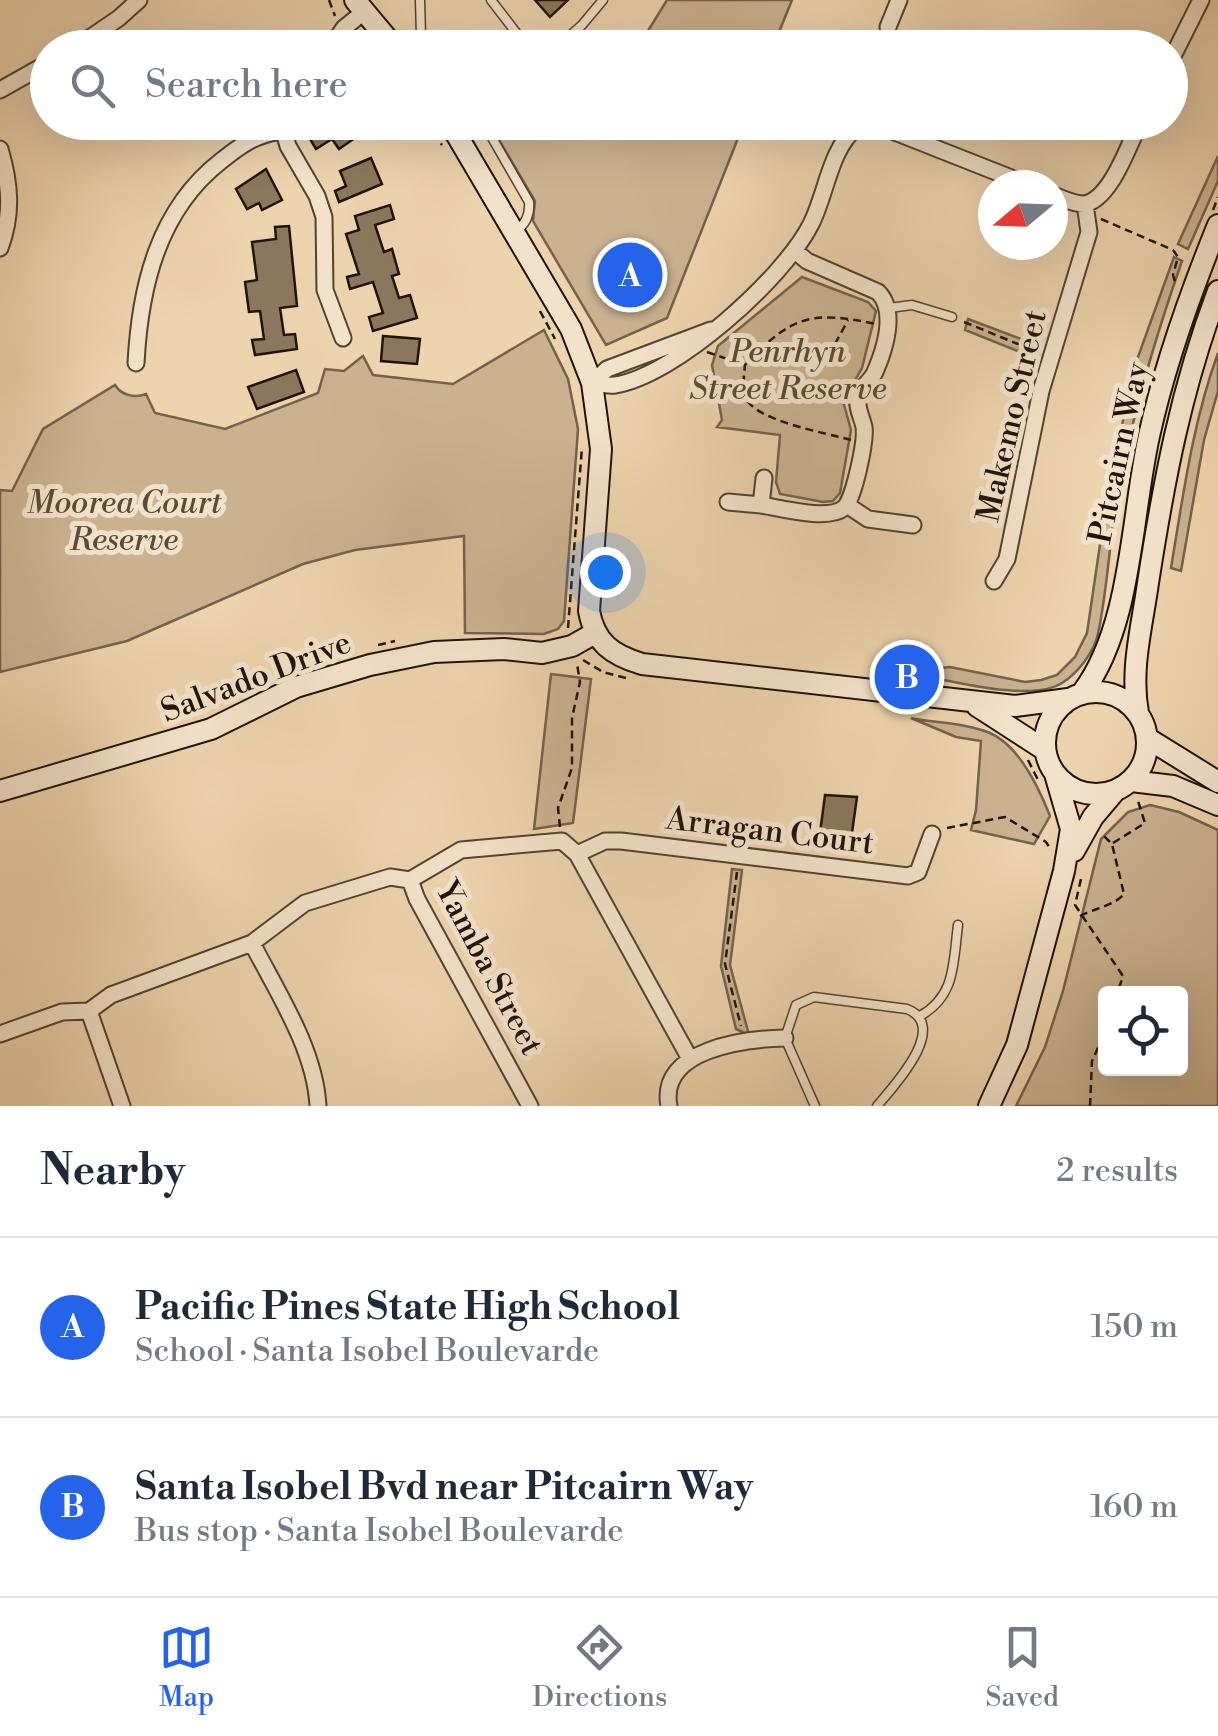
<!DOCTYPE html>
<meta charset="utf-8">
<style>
body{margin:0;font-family:"Libre Bodoni",serif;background:#f6f6f7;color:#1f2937}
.controls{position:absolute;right:30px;bottom:30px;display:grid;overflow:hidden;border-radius:10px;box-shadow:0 10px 40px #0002}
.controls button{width:90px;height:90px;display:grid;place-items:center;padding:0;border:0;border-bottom:2px solid #e0e1e3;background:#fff;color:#1f2937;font:50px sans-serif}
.compass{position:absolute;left:978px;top:170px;width:90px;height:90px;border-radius:50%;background:#fff;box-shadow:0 10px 40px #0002;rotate:251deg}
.you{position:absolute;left:605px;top:572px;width:35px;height:35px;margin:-25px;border:8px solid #fff;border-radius:50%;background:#1a73e8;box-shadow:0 0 0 15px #1a73e833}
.badge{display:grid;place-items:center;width:65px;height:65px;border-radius:50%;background:#2563eb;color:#fff;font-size:32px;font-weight:700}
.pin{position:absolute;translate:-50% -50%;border:5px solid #fff;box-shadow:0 2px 10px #0006}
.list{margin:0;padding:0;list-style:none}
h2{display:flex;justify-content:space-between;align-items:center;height:130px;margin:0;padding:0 40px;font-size:42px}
h2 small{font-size:32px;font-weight:400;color:#747a83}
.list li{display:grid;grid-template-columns:65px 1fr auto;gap:30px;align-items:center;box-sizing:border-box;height:180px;padding:0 40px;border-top:2px solid #e0e1e3}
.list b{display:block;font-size:38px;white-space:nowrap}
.list p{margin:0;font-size:32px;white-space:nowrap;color:#747a83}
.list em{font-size:32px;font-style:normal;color:#747a83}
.icon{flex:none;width:55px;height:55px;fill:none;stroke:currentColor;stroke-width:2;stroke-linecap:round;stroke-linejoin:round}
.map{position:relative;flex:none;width:1218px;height:1106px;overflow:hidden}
.search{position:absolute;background:#fff;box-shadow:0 10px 40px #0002;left:30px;right:30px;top:30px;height:110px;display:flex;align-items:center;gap:25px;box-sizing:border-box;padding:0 35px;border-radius:55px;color:#747a83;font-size:38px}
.sheet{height:490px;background:#fff}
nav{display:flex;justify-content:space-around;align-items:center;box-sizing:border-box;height:140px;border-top:2px solid #e0e1e3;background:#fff;font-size:28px;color:#747a83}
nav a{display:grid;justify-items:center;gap:5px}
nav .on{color:#2563eb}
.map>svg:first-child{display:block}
.green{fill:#cab291;stroke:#75624c;stroke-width:2.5;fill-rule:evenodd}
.building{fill:#8b775d;stroke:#201306;stroke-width:2.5}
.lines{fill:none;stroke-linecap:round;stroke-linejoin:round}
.lane-casing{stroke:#534330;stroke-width:11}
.street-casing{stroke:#534330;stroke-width:19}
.secondary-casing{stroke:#201306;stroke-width:24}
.path{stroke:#201306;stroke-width:2.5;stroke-dasharray:8 5;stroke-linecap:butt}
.lane{stroke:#f3e2ca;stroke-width:8}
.street{stroke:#f3e2ca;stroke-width:15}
.secondary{stroke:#f3e2ca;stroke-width:20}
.labels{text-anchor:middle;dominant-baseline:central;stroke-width:10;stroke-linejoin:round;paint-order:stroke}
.park-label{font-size:32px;font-style:italic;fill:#5c4b37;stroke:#f3e2ca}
.street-label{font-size:32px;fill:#201306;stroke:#f3e2ca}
</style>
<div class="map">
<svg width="1218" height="1106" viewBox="0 0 1218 1106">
<rect width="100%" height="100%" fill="#edd3ae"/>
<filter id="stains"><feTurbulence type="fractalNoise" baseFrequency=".002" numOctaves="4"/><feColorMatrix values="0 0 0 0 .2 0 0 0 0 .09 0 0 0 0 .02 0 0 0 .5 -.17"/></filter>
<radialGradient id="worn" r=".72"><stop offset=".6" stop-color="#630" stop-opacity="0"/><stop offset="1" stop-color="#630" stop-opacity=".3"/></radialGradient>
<path class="green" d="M667,0H792L773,47H638Z
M489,123H500L509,138L540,123H744L667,318L606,345L533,221L535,201Z
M1218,156V181L1188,249L1178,244Z
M1174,257L1182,261C1154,341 1130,421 1116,505C1109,547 1107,592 1098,634C1094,652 1078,673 1062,683C1028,704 943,678 904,672L950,667L1025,682L1041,680L1057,675L1075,657L1087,633L1107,497L1134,368Z
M802,277L868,302L876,311L862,368L843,401L851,430L840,493L833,501L823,502L780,494L776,482L780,435L717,427L722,420L712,365L718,346Z
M968,319L1034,344L1030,356L965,330Z
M544,330L568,379L578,429L564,621L558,629L544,634L465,633L464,536L355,550L303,564L127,641L0,672V490L12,491L43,429L115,385C122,396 135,398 146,394L155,413L225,429L318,393L325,369L344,371L363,356L373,375L453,384Z
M1218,353V391L1204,440L1181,571L1171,568C1183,496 1193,421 1218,353Z
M551,674L591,679L573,823L534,829Z
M911,718C935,723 967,723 990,733C1020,746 1039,788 1050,816L1034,844L971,830L976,810L981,741L956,737Z
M1150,805L1179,812L1218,830V1106H1016L1045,1047L1063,991L1101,839L1128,812ZM1106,994H1180V1068H1106Z
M732,869L742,870L730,965L749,1035L736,1029L721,966Z"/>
<path class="building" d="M535,0H568L550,17Z
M325,122H345L355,138L339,149L332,139L316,149L307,134Z
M371,158L382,184L339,202L335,191L346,186L340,171Z
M266,169L282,200L262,210L259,203L247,209L236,189Z
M390,205L394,219L375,225L384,252L392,249L399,274L392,276L399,298L410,295L417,318L373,331L369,317L383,313L373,282L350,289L347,277L359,274L346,234L359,230L355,216Z
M289,226L297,306L280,308L284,335L295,334L297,349L255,355L252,340L264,339L260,311L249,312L245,282L257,280L252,242L276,239L275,227Z
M383,336L420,339L417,364L381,361Z
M296,370L304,392L257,409L248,387Z
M825,795L857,797L851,840L820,833Z"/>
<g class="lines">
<defs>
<path id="lane" d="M420,0L421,35L430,48
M491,0L528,48
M405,48L421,35
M556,48L582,25L603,0
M483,122L529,202C530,214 526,224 516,231
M889,308L912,305L952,317
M920,1016C956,996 953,963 958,925
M815,1106L785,1038L796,1005L814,997L907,1009C950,1026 894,1086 877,1106"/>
<path id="street" d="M888,27L899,0
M75,48L119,18L139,0
M330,48L344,28L365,11
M1170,62L1201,0
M0,90L48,63
M281,122L288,146L317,196L324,217L325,290L343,338
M0,149C10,183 13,214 0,248
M1053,195C1062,198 1073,204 1083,204C1110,202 1129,144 1140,122
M136,363C140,287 158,210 221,161C241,145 256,134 282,131
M592,383C599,384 608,386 615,385C675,376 784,278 811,224C826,195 830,149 856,128L877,125L1029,185
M592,383L607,369L711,330
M764,478L761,505C781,508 828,521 844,508C854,499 866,441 864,427C862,417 856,408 858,397C861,387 871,381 875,372C885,349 897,311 878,292L807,261L795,251
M728,502L761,505
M847,505L868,519L913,525
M994,581L1007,559L1041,391L1089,232L1085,204
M577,854L605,841H621L908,876L918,872L932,834
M410,880L461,850L562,841L577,854L690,1059
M410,880L417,899L530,1106
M252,943C277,992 315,1049 318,1106
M89,1011L122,1106
M0,1034L62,1012L89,1011L111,995L252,943L305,903L390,877L410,880
M669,1106C658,1049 745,1039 785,1038"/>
<path id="secondary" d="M355,0L395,48
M449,122L571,329L592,383L601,449L589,611C595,643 612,655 642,664L1015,706L1068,699
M1045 743a51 51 0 1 1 102 0a51 51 0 1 1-102 0Z
M1082,693C1132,627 1131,517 1149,436C1165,363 1190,294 1218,225
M977,706L1045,750
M1138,713C1130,669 1142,627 1148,583C1164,480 1181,389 1218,291
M1147,738L1218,782
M1131,781L1173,786L1218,805
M0,791L211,729L296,687L370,665L434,652L504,649L542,653L572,646L595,633
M1074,851L1093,817L1115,791
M989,1106L1017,1045L1064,871L1071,829L1055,774"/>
</defs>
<use href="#lane" class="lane-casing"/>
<use href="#street" class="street-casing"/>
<use href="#secondary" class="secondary-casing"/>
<path class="path" d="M329,0L335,16
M353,37L368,44
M868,48L874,36
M426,122L442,145
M1213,210L1218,197
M1101,219L1173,250L1178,257L1173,275L1176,285
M540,311L555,339
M964,322L1040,353
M835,344L848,320
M707,352L742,364
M851,440C827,433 755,421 746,398C742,388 744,376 745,365C791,316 811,310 876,324
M568,628L582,447
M378,645L395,641
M583,660L603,672L626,678
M1028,760L1038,780
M560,827L558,808L572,768V718L580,682L577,664
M947,828L1005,817L1046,842L1051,850
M1113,843L1145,823L1138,801
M737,872L725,964L741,1026
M1081,879L1075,905L1123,976L1117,994
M1080,916C1095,908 1114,906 1124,894L1112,844L1103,835
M1090,1106L1092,1061L1106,1030"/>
<use href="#lane" class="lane"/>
<use href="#street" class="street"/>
<use href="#secondary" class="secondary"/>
</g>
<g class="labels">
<g class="park-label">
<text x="788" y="352">Penrhyn<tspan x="788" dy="37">Street Reserve</tspan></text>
<text x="124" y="503">Moorea Court<tspan x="124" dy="37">Reserve</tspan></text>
</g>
<g class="street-label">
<text transform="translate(1012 416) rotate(-77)">Makemo Street</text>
<text transform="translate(1119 453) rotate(-78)">Pitcairn Way</text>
<text transform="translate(256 677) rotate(-21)">Salvado Drive</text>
<text transform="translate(770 831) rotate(7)">Arragan Court</text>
<text transform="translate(489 968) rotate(62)">Yamba Street</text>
</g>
</g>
<rect width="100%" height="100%" filter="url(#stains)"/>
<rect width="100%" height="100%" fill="url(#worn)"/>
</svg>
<div class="controls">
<button><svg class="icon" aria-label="locate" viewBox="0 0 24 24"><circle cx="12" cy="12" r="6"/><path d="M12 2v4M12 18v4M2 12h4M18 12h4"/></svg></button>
</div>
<svg class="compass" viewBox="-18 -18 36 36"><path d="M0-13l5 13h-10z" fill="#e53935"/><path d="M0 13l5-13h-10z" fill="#747a83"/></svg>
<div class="you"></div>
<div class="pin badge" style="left:630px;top:275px">A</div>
<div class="pin badge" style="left:907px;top:677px">B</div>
<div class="search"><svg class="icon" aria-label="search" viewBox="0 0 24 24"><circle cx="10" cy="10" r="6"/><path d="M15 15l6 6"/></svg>Search here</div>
</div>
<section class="sheet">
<h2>Nearby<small>2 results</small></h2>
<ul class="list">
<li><span class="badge">A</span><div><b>Pacific Pines State High School</b><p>School · Santa Isobel Boulevarde</p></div><em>150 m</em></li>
<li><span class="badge">B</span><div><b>Santa Isobel Bvd near Pitcairn Way</b><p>Bus stop · Santa Isobel Boulevarde</p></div><em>160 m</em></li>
</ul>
</section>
<nav>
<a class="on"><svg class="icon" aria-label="map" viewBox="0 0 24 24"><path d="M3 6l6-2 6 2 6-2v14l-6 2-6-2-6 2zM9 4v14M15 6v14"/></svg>Map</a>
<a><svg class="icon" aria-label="directions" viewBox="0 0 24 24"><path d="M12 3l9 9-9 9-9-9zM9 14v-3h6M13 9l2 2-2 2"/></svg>Directions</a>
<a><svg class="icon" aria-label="saved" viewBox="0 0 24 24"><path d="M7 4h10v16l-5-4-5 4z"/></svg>Saved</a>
</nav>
